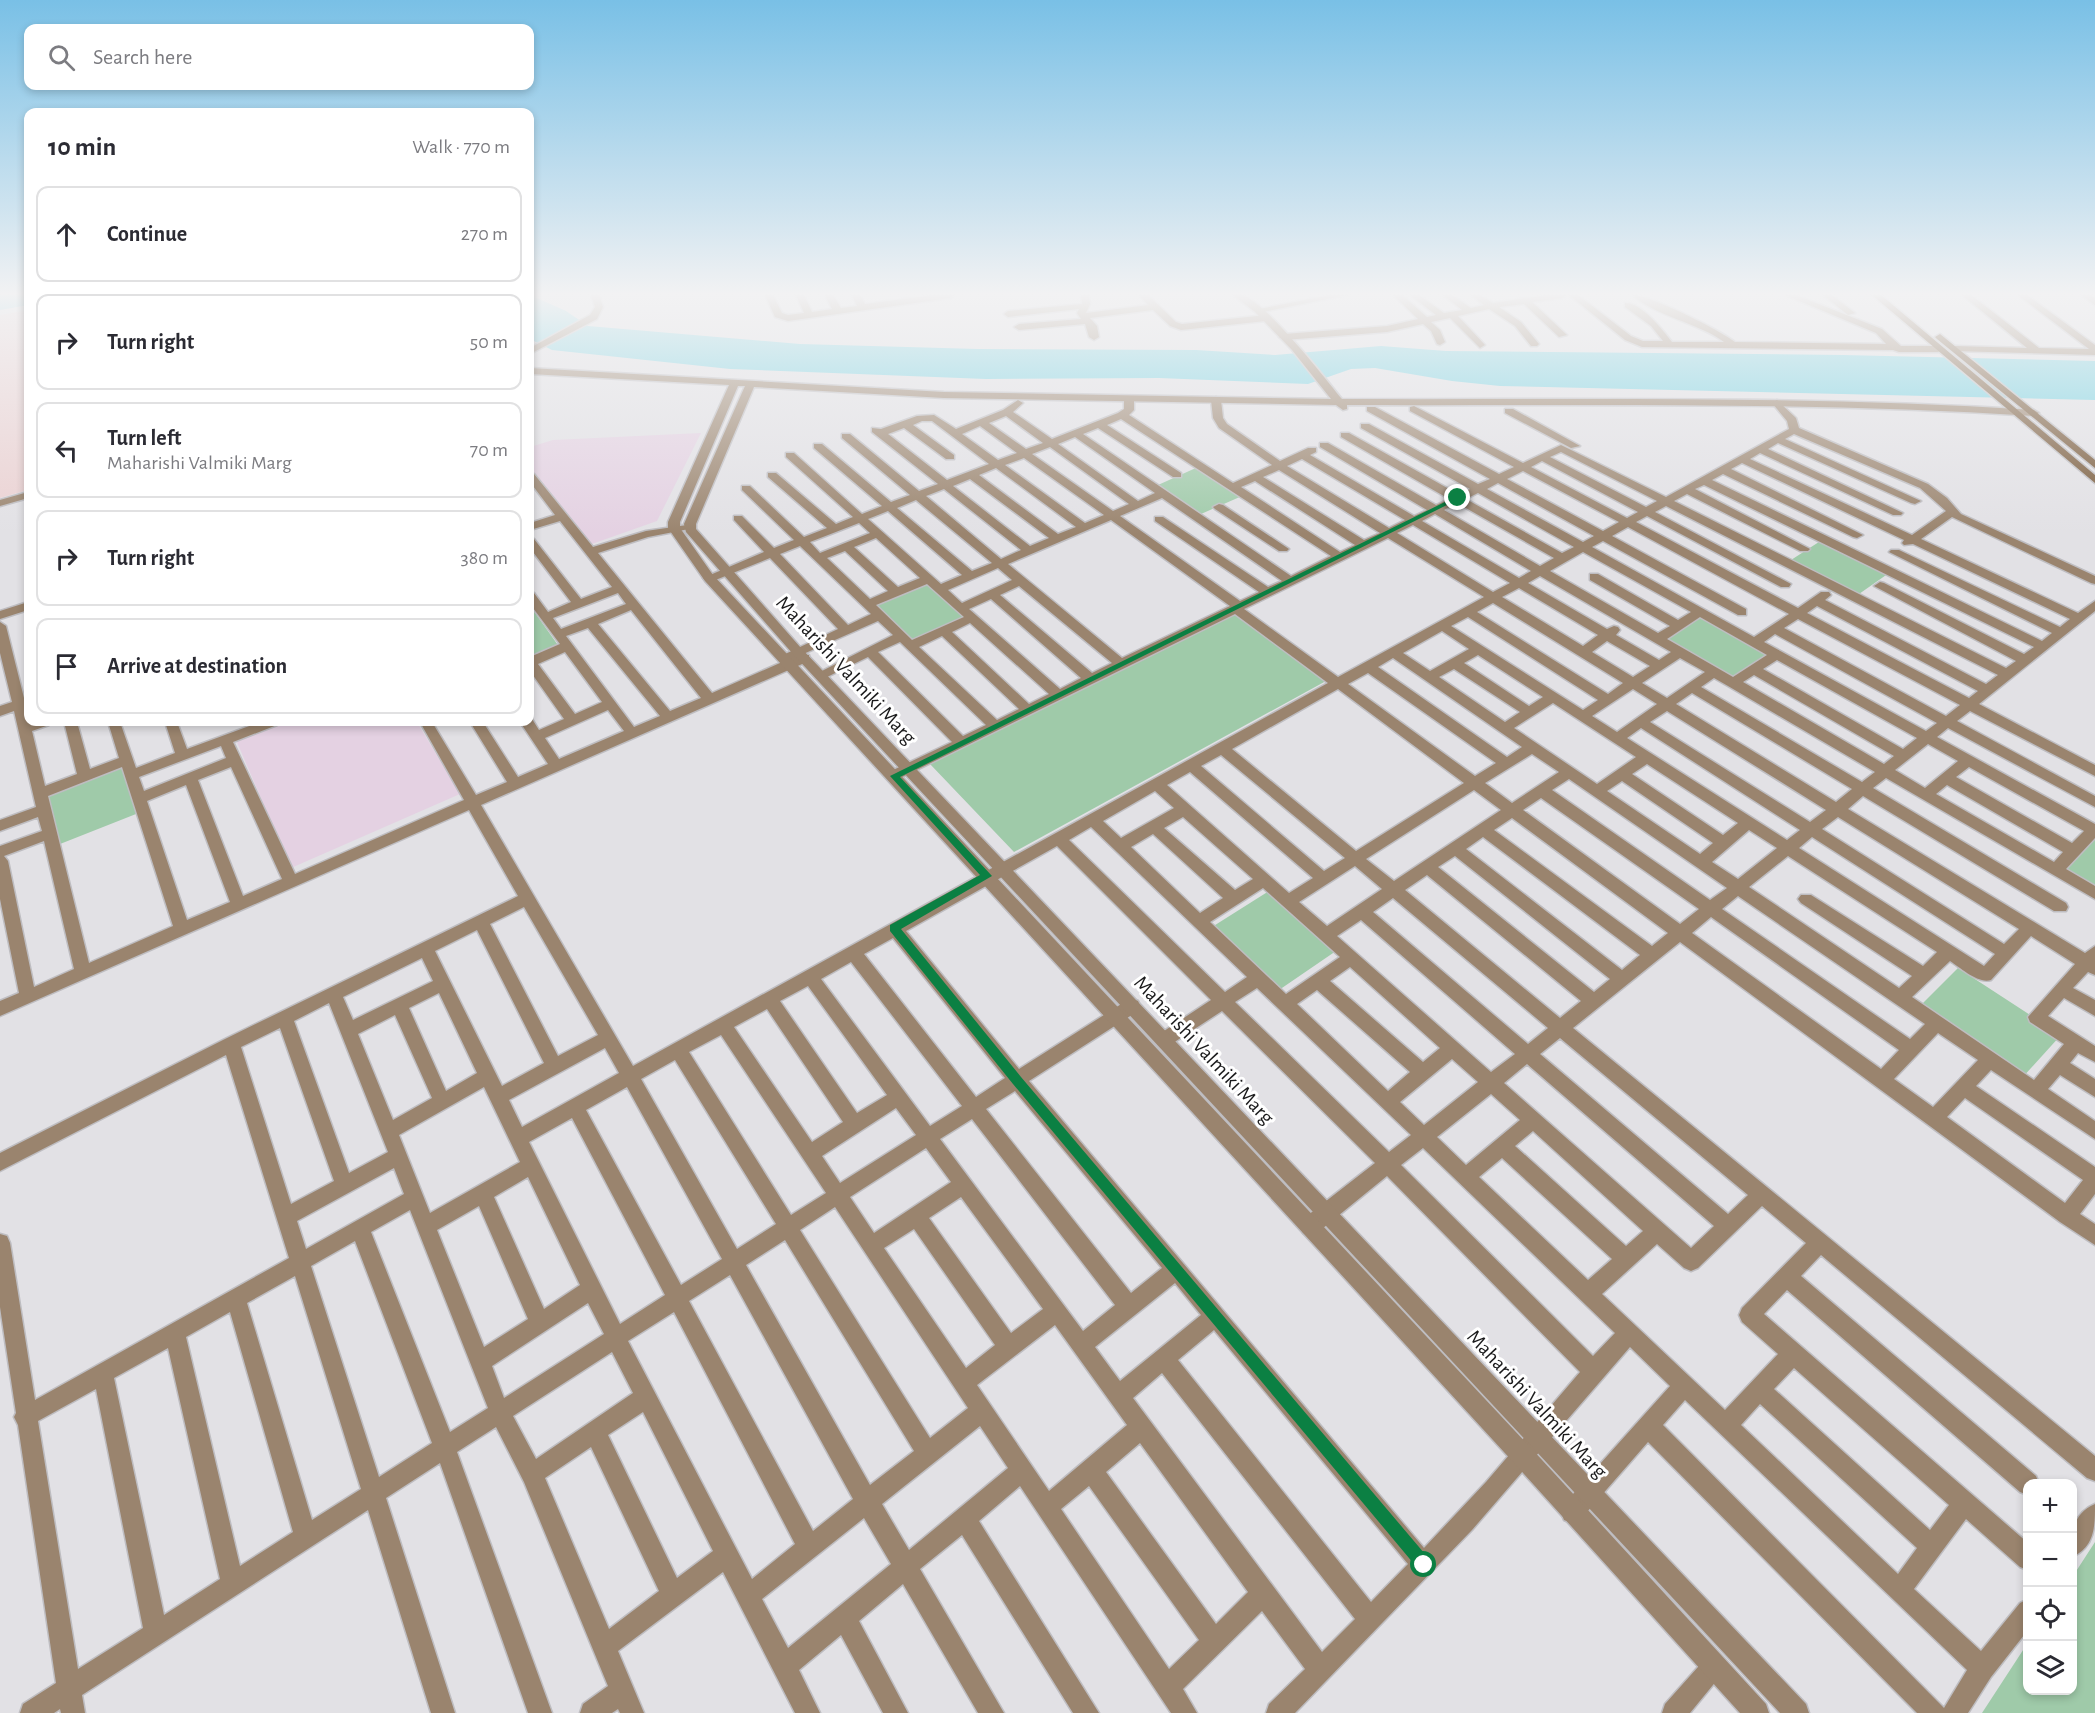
<!DOCTYPE html>
<meta charset="utf-8">
<style>
body{margin:0;font-family:"Alegreya Sans",sans-serif;background:#f7f7f7;color:#2b2b33}
.controls{position:absolute;right:18px;bottom:18px;display:grid;overflow:hidden;border-radius:12px;box-shadow:0 3px 9px #0003}
.controls button{width:54px;height:54px;display:grid;place-items:center;padding:0;border:0;border-bottom:2px solid #e1e1e2;background:#fff;color:#2b2b33;font:30px sans-serif}
.stop{position:absolute;width:18px;height:18px;margin:-14px;border:4px solid #0b8043;border-radius:50%;background:#fff}
.stop.end{background:#0b8043;border-color:#fff;box-shadow:0 2px 6px #0008}
.list{margin:0;padding:0;list-style:none}
h2{display:flex;justify-content:space-between;align-items:center;height:78px;margin:0;padding:0 24px;font-size:26px}
h2 small{font-size:20px;font-weight:400;color:#7c7c81}
.list li{display:grid;grid-template-columns:39px 1fr auto;gap:18px;align-items:center;box-sizing:border-box;height:96px;margin:0 12px 12px;padding:0 12px;border:2px solid #e1e1e2;border-radius:12px}
.list b{display:block;font-size:22px;white-space:nowrap}
.list p{margin:0;font-size:20px;white-space:nowrap;color:#7c7c81}
.list em{font-size:20px;font-style:normal;color:#7c7c81}
.icon{flex:none;width:33px;height:33px;fill:none;stroke:currentColor;stroke-width:2;stroke-linecap:round;stroke-linejoin:round}
.map{position:relative;flex:none;width:2095px;height:1713px;overflow:hidden}
.search{position:absolute;background:#fff;box-shadow:0 3px 9px #0003;left:24px;top:24px;width:510px;height:66px;display:flex;align-items:center;gap:15px;box-sizing:border-box;padding:0 21px;border-radius:12px;color:#7c7c81;font-size:22px}
.panel{position:absolute;background:#fff;box-shadow:0 3px 9px #0003;left:24px;top:108px;width:510px;height:618px;border-radius:12px}
.map>svg:first-child{display:block}
.education{fill:#e4d1e2}
.medical{fill:#ebd1d2}
.green{fill:#9fcaa9}
.water{fill:#74d2e2}
.lines{fill:none;stroke-linecap:round;stroke-linejoin:round}
.minor-casing{stroke:#bebdc1;stroke-width:3}
.tertiary-casing{stroke:#bebdc1;stroke-width:3}
.secondary-casing{stroke:#bebdc1;stroke-width:3}
.minor{fill:#9a846e;fill-rule:evenodd}
.tertiary{fill:#9a846e;fill-rule:evenodd}
.secondary{fill:#765737;fill-rule:evenodd}
.route{fill:#0b8043}
.labels{text-anchor:middle;dominant-baseline:central;stroke-width:6;stroke-linejoin:round;paint-order:stroke}
.street-label{font-size:21px;fill:#1a1a1b;stroke:#fff}
</style>
<div class="map">
<svg width="2095" height="1713" viewBox="0 0 2095 1713">
<rect width="100%" height="100%" fill="#e2e1e5"/>
<path class="education" d="M701,433L657,521L589,545L530,472V447L553,440Z
M284,722H417L460,794L291,868L236,740Z"/>
<path class="medical" d="M28,310V490L0,498V315Z"/>
<path class="green" d="M1198,467L1242,496L1201,514L1158,485Z
M1822,540L1889,573L1859,594L1791,560Z
M925,583L965,618L914,641L875,604Z
M533,610L560,648L530,660V611Z
M1235,614L1326,681L1014,852L930,764Z
M1701,616L1769,654L1734,679L1665,639Z
M121,765L136,814L55,846L43,794Z
M2095,838V888L2063,870Z
M1269,891L1336,951L1279,990L1212,927Z
M1958,968L2061,1035L2021,1079L1918,1008Z
M2095,1542V1713H1982L2027,1644L2028,1690H2072L2073,1576Z"/>
<path class="water" d="M0,295H28V305L0,310Z
M530,295L566,311L588,326L800,344L978,349L1196,350L1275,355L1381,346L1446,351L1843,355L2095,361V400L1500,386L1452,381L1375,368L1351,369L1308,384L1159,378L986,379L730,369L552,350L530,339Z"/>
<g class="lines">
<defs>
<path id="minor" d="M591,295H599L603,307L597,319L530,354V348L590,315L595,307Z
M765,295H773L782,313L788,315L804,313L796,295H804L812,312L832,309L825,295H833L841,308L857,306L852,295H860L865,304L934,295H954L950,298L788,321L775,317Z
M1081,295H1089L1090,304L1086,313L1148,305L1139,295H1148L1176,322L1182,324L1266,315L1270,318L1266,321L1181,330L1170,326L1153,310L1090,318L1097,326L1099,337L1094,340L1089,337L1085,324L1019,330L1014,327L1019,324L1081,319L1077,313L1079,309L1008,317L1004,314L1008,311L1082,304Z
M1330,295H1347L1258,313L1254,310Z
M1393,295H1402L1427,317L1436,315L1410,295H1419L1444,313L1462,310L1443,295H1452L1471,308L1484,305L1471,295H1480L1493,303L1547,295H1566L1562,298L1532,302L1567,335L1559,337L1524,304L1499,307L1521,322L1539,344L1537,346H1531L1515,326L1489,309L1458,316L1485,345L1480,348L1450,318L1431,322L1440,330L1445,342L1440,345L1437,344L1431,331L1423,324L1387,332L1284,340L1279,337L1284,334L1387,326L1418,319Z
M1569,295H1578L1631,336L1643,341H1663L1651,326L1625,307V303C1641,302 1663,330 1672,342H1724C1701,324 1650,314 1633,295C1650,295 1720,330 1735,342L1886,344L1876,333L1785,295H1796L1882,329L1901,346H1938L1943,349L1938,352H1899L1893,350L1642,347L1625,340Z
M1823,295H1832L1855,313L1848,315Z
M1962,295H1971L2039,348L2089,349L2018,295H2027L2095,345V355L1953,351V347L1956,346L2027,348Z
M2081,295H2090L2095,298V305Z
M1129,396L1134,399V410L1129,415L1233,483L1272,465L1219,428L1213,418L1211,400L1216,397L1221,400L1223,418L1227,424L1280,461L1308,448H1316V452L1310,455L1414,516L1427,510L1320,447V443H1328L1436,505L1449,499L1341,437V433H1349L1458,494L1470,489L1361,428V424H1369L1478,484L1490,479L1367,411V407H1375L1499,474L1514,467L1410,411V407L1414,406L1523,463L1561,445L1666,497L1789,429L1787,421L1772,403L1777,400L1796,418L1799,428L1928,484L1947,498L1961,514L2095,576V584L2091,583L1952,517L1921,539L2078,613L2095,601V611L1979,704L2095,765V776L1970,711L1957,721L2095,796V807L1948,728L1937,737L2095,824V838L2066,869L2095,886V899L1886,778L1873,788L2066,903L2068,907L2066,911H2054L1863,796L1848,809L2085,953L2095,946V975L2088,972L2073,988L2095,1000V1016L2064,998L2048,1016L2095,1046V1062L2078,1053L2070,1063L2095,1079V1097L2060,1075L2048,1089L2095,1121V1139L1991,1070L1976,1086L2095,1167V1194L2080,1214L2095,1224V1245L2060,1222L1680,942L1573,1028L2095,1456V1481L2087,1478L1821,1255L1801,1276L2036,1476L2039,1484H2028V1495L2020,1492L1787,1290L1764,1314L2028,1543V1570L2020,1567L1966,1519L1914,1589L1981,1651L2020,1603L2028,1599V1630L1991,1677L1968,1713H1917L1648,1442L1580,1520L1572,1523L1564,1520L1561,1512L1564,1504L1670,1386L1630,1347L1472,1530L1295,1713H1266L1269,1704L1305,1669L1262,1611L1183,1689L1197,1713H1171L1020,1486L979,1521L1099,1713H1073L962,1535L920,1569L1004,1713H978L903,1584L859,1621L908,1713H883L841,1635L799,1670L820,1713H795L723,1572L618,1651L644,1713H620L618,1709L612,1713H580L583,1704L608,1686L524,1482L496,1427L457,1452L552,1713H528L440,1463L386,1498L455,1713H431L368,1510L82,1695L85,1713H61L60,1709L54,1713H20L23,1704L56,1683L18,1425L14,1417L16,1413L0,1307V1234L7,1236L10,1243L35,1400L289,1258L226,1055L0,1171V1153L225,1039L518,896L469,810L0,1016V1001L19,993L0,899V846L42,831L38,817L0,831V820L36,807L14,711L0,716V706L12,702L0,653V622L6,626L24,698L28,697V706L26,707L28,722H51L49,725L32,731L45,786L77,774L64,722H77L90,769L119,758L108,722H120L136,768L175,753L165,722H177L187,749L260,722H278L277,725L233,742L295,874L464,800L420,722H432L476,795L507,782L470,722H483L518,777L548,764L520,722H530V718L532,719L539,730L564,719L530,671V657L560,644L530,604V592L534,593L548,612L571,602L530,548V538L534,539L581,599L612,587L560,521L530,530V523L555,515L530,482V473L534,474L593,547L646,531L694,524V528L648,537L598,553L712,693L789,659H782L781,656L838,629L770,558L713,581L709,582L703,578L764,552L734,520V516H742L774,548L794,540L742,490V486H750L804,537L827,528L768,477V473H776L836,524L853,517L786,457V453H794L862,514L882,506L814,448V444H822L891,502L910,495L842,438V434H850L919,491L938,484L872,432V428L881,429L917,416L934,415L956,429L1003,410L1018,400L1023,403L1013,412L1052,439L1118,413L1124,409V399ZM1006,416L1043,443L1026,449L989,423ZM1121,419L1331,556L1291,576L1083,434L1098,428L1173,477H1181V473L1107,425ZM922,421H932L989,464L947,480L888,434L904,428L946,459H954V455L913,425ZM980,426L1017,453L998,460L962,434ZM1794,434L1920,488L1946,511L1912,535L1750,459L1760,453L1893,515H1901L1903,513L1768,449L1778,443L1911,503L1915,504L1921,501L1785,439ZM1075,437L1155,493L1138,501L1058,444ZM1050,447L1129,504L1113,511L1032,454ZM1561,452L1657,501L1646,507L1550,457ZM1024,458L1104,515L1085,523L1005,465ZM1302,459L1405,520L1389,528L1287,466ZM1542,461L1638,512L1627,518L1531,467ZM1742,463L1904,540L1902,543L1904,545L1913,544L2070,619L2060,627L1899,550H1891L1889,552L2052,633L2042,641L1712,480L1723,474L1853,537L1857,538L1863,535L1731,469ZM996,468L1076,527L1058,534L979,475ZM1279,470L1380,533L1364,540L1263,477ZM1523,471L1619,522L1603,531L1507,479ZM970,479L1049,538L1030,546L953,486ZM1255,481L1355,545L1340,552L1241,487ZM1498,483L1594,536L1583,542L1487,489ZM1704,485L2034,647L2024,654L1884,583L1880,582L1874,586L2016,661L2006,668L1674,501L1687,494L1800,551H1808L1810,549L1695,489ZM944,489L1021,550L1001,559L926,496ZM1478,493L1574,547L1562,553L1466,499ZM1162,498L1282,581L1268,587L1163,517H1155V521L1259,592L1240,601L1120,516ZM916,500L992,563L972,571L897,508ZM1457,503L1554,558L1540,566L1444,510ZM1666,506L1998,675L1986,684L1825,600L1831,595L1829,592H1821L1798,608L1636,522L1647,516L1781,587H1789L1791,584L1655,512ZM888,511L962,575L941,584L868,519ZM1435,514L1531,571L1519,578L1422,521ZM1111,520L1230,606L1122,658L1008,564ZM859,523L870,533L820,553L810,542ZM1413,525L1510,583L1493,592L1397,533ZM1628,527L1789,614L1754,637L1592,547L1603,541L1738,615H1746V609L1612,536ZM876,538L920,578L898,587L854,547ZM1388,538L1484,597L1338,677L1244,609ZM800,546L871,614L848,625L780,554ZM845,551L888,591L870,599L827,558ZM1583,552L1691,612L1678,620L1598,574H1590V580L1670,626L1658,633L1550,571ZM998,568L1012,580L962,603L948,590ZM1540,576L1671,652L1659,660L1616,635L1620,630L1618,627L1614,626L1607,629L1528,583ZM927,584L964,617L912,640L876,605ZM1019,586L1112,663L1092,673L1000,595ZM1519,588L1598,635L1583,646L1502,597ZM618,593L626,604L561,629L553,618ZM991,599L1081,678L1060,689L969,609ZM1493,603L1623,683L1608,694L1477,612ZM1817,606L1978,691L1969,698L1807,613ZM631,610L701,698L670,711L598,624ZM1235,614L1328,683L633,1066L481,805L809,661V655H801L878,621L893,635L814,675L820,679L825,678L868,657L952,742L889,772L887,776L894,781ZM1468,617L1598,700L1583,710L1451,626ZM1700,617L1767,655L1733,677L1667,639ZM1798,619L1960,705L1946,716L1784,628ZM970,623L1049,694L1029,704L952,632ZM588,628L660,716L634,727L566,636ZM1442,631L1469,649L1430,671L1403,653ZM1775,634L1937,723L1926,731L1764,642ZM942,636L1019,709L997,720L919,647ZM1607,641L1650,666L1633,677L1592,652ZM900,642L986,725L963,736L878,652ZM565,652L602,702L575,714L538,664ZM1478,655L1543,697L1529,706L1464,663ZM1393,658L1522,747L1507,757L1378,667ZM1680,658L1705,672L1667,698L1642,683ZM1777,660L1917,738L1903,749L1763,669ZM1454,669L1520,712L1505,722L1439,677ZM1368,673L1496,763L1475,776L1348,684ZM1754,675L1894,756L1884,764L1743,682ZM1714,678L1728,686L1875,772L1862,782L1701,687ZM1338,689L1464,783L1356,851L1232,749ZM1633,689L1657,704L1617,732L1592,716ZM1692,693L1852,789L1836,802L1676,704ZM1553,703L1636,757L1597,784L1514,728ZM608,710L624,731L559,759L545,738ZM1667,711L1826,810L1810,822L1650,722ZM1641,728L1800,830L1787,840L1627,738ZM1928,744L1958,761L1925,788L1895,770ZM221,746L226,758L144,791L139,777ZM1532,754L1559,772L1512,803L1485,783ZM1221,755L1345,858L1324,871L1201,766ZM1647,764L1738,823L1723,835L1632,774ZM122,767L173,926L89,963L48,796ZM231,767L282,879L243,896L198,780ZM1969,767L2084,831L2072,843L1956,777ZM1190,772L1313,878L1289,893L1167,785ZM1569,779L1727,888L1710,900L1552,790ZM1622,781L1713,843L1700,854L1607,791ZM186,785L230,902L187,920L147,801ZM1947,785L2063,852L2054,862L1936,794ZM1474,790L1501,810L1394,881L1366,859ZM1155,791L1174,808L1121,838L1103,821ZM1541,798L1699,909L1680,924L1523,810ZM1183,817L1253,879L1235,890L1164,828ZM1838,817L2019,929L2004,944L1822,829ZM1512,818L1668,933L1652,946L1494,830ZM1091,827L1247,977L1225,992L1069,840ZM1749,830L1777,848L1738,879L1712,862ZM1153,834L1223,898L1200,913L1131,847ZM1483,837L1640,955L1622,970L1466,849ZM1812,837L1995,954L1984,966L1799,848ZM44,841L74,969L34,987L8,861L4,856ZM1057,846L1211,1000L1158,1035L1155,1040L1158,1045L1164,1047L1170,1045L1222,1011L1375,1163L1303,1219L1300,1226L1303,1233L1310,1235L1317,1233L1387,1176L1580,1372L1486,1482L1424,1548L1029,1081L1138,1011L1140,1006L1138,1001L1132,999L1126,1001L1019,1069L906,931ZM1455,856L1610,979L1594,992L1438,867ZM1788,856L1937,952L1923,966L1811,895H1801L1798,899L1801,903L1912,976L1899,988L1749,887ZM1355,866L1382,889L1327,926L1299,902ZM1427,875L1581,1001L1560,1018L1405,890ZM1263,888L1340,957L1286,994L1210,922ZM1738,896L1925,1024L1910,1039L1722,909ZM1393,898L1548,1028L1528,1044L1373,912ZM524,907L598,1035L558,1056L490,924ZM1711,917L1899,1050L1881,1069L1692,933ZM1361,920L1515,1054L1491,1072L1337,936ZM477,930L544,1063L502,1086L435,951ZM2031,936L2075,964L2028,1017L2030,1022L2064,1044L2034,1080L1912,997L1950,961C1961,968 1978,984 1991,980ZM893,938L1005,1078L976,1097L864,954ZM422,958L433,981L353,1020L343,997ZM851,962L962,1106L930,1126L821,979ZM1350,967L1440,1048L1423,1062L1330,981ZM808,986L887,1095L857,1113L780,1001ZM1257,988L1411,1135L1389,1152L1235,1002ZM1317,990L1410,1072L1388,1091L1297,1004ZM439,993L477,1073L446,1091L409,1008ZM329,1003L388,1152L349,1173L294,1021ZM767,1009L843,1122L812,1142L734,1027ZM395,1015L432,1098L393,1120L358,1034ZM280,1028L334,1181L291,1204L241,1047ZM1938,1033L1978,1060L1933,1107L1894,1079ZM721,1035L826,1193L791,1215L689,1052ZM1560,1038L1748,1195L1728,1214L1540,1054ZM605,1048L619,1073L522,1127L509,1100ZM1452,1059L1478,1082L1424,1125L1400,1102ZM675,1060L776,1224L737,1249L641,1079ZM1527,1064L1714,1226L1691,1248L1504,1083ZM484,1087L520,1162L430,1213L399,1135ZM627,1087L722,1259L681,1285L586,1110ZM1015,1091L1162,1268L1131,1293L986,1109ZM1491,1094L1520,1120L1466,1165L1437,1137ZM1965,1098L2083,1180L2065,1203L1947,1117ZM896,1108L916,1135L840,1183L822,1156ZM572,1118L665,1295L620,1324L529,1142ZM972,1119L1115,1305L1083,1331L940,1139ZM1533,1131L1643,1231L1626,1246L1515,1146ZM926,1148L951,1182L874,1233L850,1197ZM1423,1148L1615,1333L1593,1356L1401,1165ZM1502,1158L1612,1259L1588,1280L1479,1177ZM394,1168L404,1194L306,1249L297,1221ZM528,1177L580,1285L544,1309L494,1197ZM961,1197L1043,1309L1011,1333L929,1218ZM479,1206L528,1319L484,1347L437,1230ZM1762,1206L1806,1243L1742,1308L1739,1315L1742,1322L1778,1354L1725,1410L1602,1294L1657,1244L1684,1268L1691,1271L1698,1268ZM835,1207L968,1408L930,1438L800,1230ZM410,1210L488,1408L450,1432L371,1232ZM914,1229L995,1345L966,1368L884,1248ZM785,1240L914,1451L870,1485L746,1265ZM355,1241L432,1443L379,1477L311,1266ZM730,1275L853,1499L813,1531L689,1301ZM295,1276L361,1489L312,1520L247,1303ZM1175,1283L1201,1315L1120,1381L1095,1347ZM588,1303L604,1334L504,1398L492,1366ZM230,1312L293,1532L240,1566L186,1337ZM674,1312L795,1544L752,1579L628,1341ZM1055,1325L1127,1425L1049,1491L977,1385ZM1214,1330L1408,1564L1371,1602L1178,1360ZM168,1348L220,1579L164,1615L114,1378ZM612,1352L633,1393L536,1459L513,1416ZM1794,1368L1949,1505L1930,1530L1774,1389ZM1162,1373L1355,1619L1322,1652L1133,1398ZM96,1389L143,1628L78,1669L38,1421ZM1685,1400L1967,1670L1944,1708L1663,1425ZM1760,1404L1917,1548L1898,1574L1741,1425ZM643,1412L713,1551L677,1578L608,1435ZM980,1426L1008,1468L909,1550L882,1504ZM1140,1443L1248,1592L1216,1624L1106,1472ZM591,1447L659,1591L609,1629L545,1478ZM1089,1486L1199,1640L1169,1669L1061,1509ZM864,1518L891,1564L788,1648L762,1599Z
M1505,409H1513L1580,446L1571,448L1505,413Z
M1219,504L1223,505L1289,549L1287,551H1279L1215,509L1213,507Z
M28,602V610L0,619V611Z
M2095,1504C2095,1526 2095,1547 2072,1557C2072,1535 2071,1514 2095,1504Z
M1714,1654L1722,1658L1726,1666L1722,1674L1690,1713H1662L1665,1704L1706,1658Z"/>
<path id="tertiary" d="M1233,295C1234,295 1240,294 1242,295C1266,302 1324,377 1342,399C1573,400 1804,395 2034,410L2039,413L2034,416C1805,401 1576,406 1347,405V409L1343,410L1336,405L944,398L754,387L696,524V529L801,648L1806,1704L1809,1713H1780L793,654L686,532L684,524L745,386H738L680,522V528L713,575L1531,1448L1766,1704L1769,1713H1740L1515,1464L705,581L668,528V522L729,385L530,374V368L944,392L1331,399L1292,350L1255,312Z
M28,492V498L0,506V500Z"/>
<path id="secondary" d="M1872,295H1881L2095,475V483Z
M1940,334L2095,460V468L1937,339L1935,337Z"/>
</defs>
<use href="#minor" class="minor-casing"/>
<use href="#tertiary" class="tertiary-casing"/>
<use href="#secondary" class="secondary-casing"/>
<use href="#minor" class="minor"/>
<use href="#tertiary" class="tertiary"/>
<use href="#secondary" class="secondary"/>
</g>
<linearGradient id="sky" x2="0" y2="1"><stop stop-color="#79c0e6"/><stop offset="0.55" stop-color="#f2f2f3"/><stop offset="1" stop-color="#f2f2f3" stop-opacity="0"/></linearGradient>
<rect width="2095" height="534" fill="url(#sky)"/>
<path class="route" d="M1455,497L1461,498L900,777L992,876L901,929L1021,1077L1430,1560L1432,1565L1430,1570L1424,1573L1419,1570L1013,1084L890,931V925L980,875L890,776Z"/>
<g class="labels">
<g class="street-label">
<text transform="translate(846 670) rotate(47)">Maharishi Valmiki Marg</text>
<text transform="translate(1204 1050) rotate(47)">Maharishi Valmiki Marg</text>
<text transform="translate(1537 1404) rotate(47)">Maharishi Valmiki Marg</text>
</g>
</g>
</svg>
<div class="controls">
<button>+</button>
<button>−</button>
<button><svg class="icon" aria-label="locate" viewBox="0 0 24 24"><circle cx="12" cy="12" r="6"/><path d="M12 2v4M12 18v4M2 12h4M18 12h4"/></svg></button>
<button><svg class="icon" aria-label="layers" viewBox="0 0 24 24"><path d="M12 4l9 5-9 5-9-5zM3 14l9 5 9-5"/></svg></button>
</div>
<div class="stop" style="left:1424px;top:1565px"></div>
<div class="stop end" style="left:1458px;top:498px"></div>
<div class="search"><svg class="icon" aria-label="search" viewBox="0 0 24 24"><circle cx="10" cy="10" r="6"/><path d="M15 15l6 6"/></svg>Search here</div>
<section class="panel">
<h2>10 min<small>Walk · 770 m</small></h2>
<ul class="list">
<li><svg class="icon" aria-label="ahead" viewBox="0 0 24 24"><path d="M12 20V5M6 11l6-6 6 6"/></svg><div><b>Continue</b></div><em>270 m</em></li>
<li><svg class="icon" aria-label="right" viewBox="0 0 24 24"><path d="M7 20v-9h11M14 6l5 5-5 5"/></svg><div><b>Turn right</b></div><em>50 m</em></li>
<li><svg class="icon" aria-label="left" viewBox="0 0 24 24"><path d="M17 20v-9H6M10 6l-5 5 5 5"/></svg><div><b>Turn left</b><p>Maharishi Valmiki Marg</p></div><em>70 m</em></li>
<li><svg class="icon" aria-label="right" viewBox="0 0 24 24"><path d="M7 20v-9h11M14 6l5 5-5 5"/></svg><div><b>Turn right</b></div><em>380 m</em></li>
<li><svg class="icon" aria-label="arrive" viewBox="0 0 24 24"><path d="M6 21V4h12l-3 4 3 4H6"/></svg><div><b>Arrive at destination</b></div></li>
</ul>
</section>
</div>
